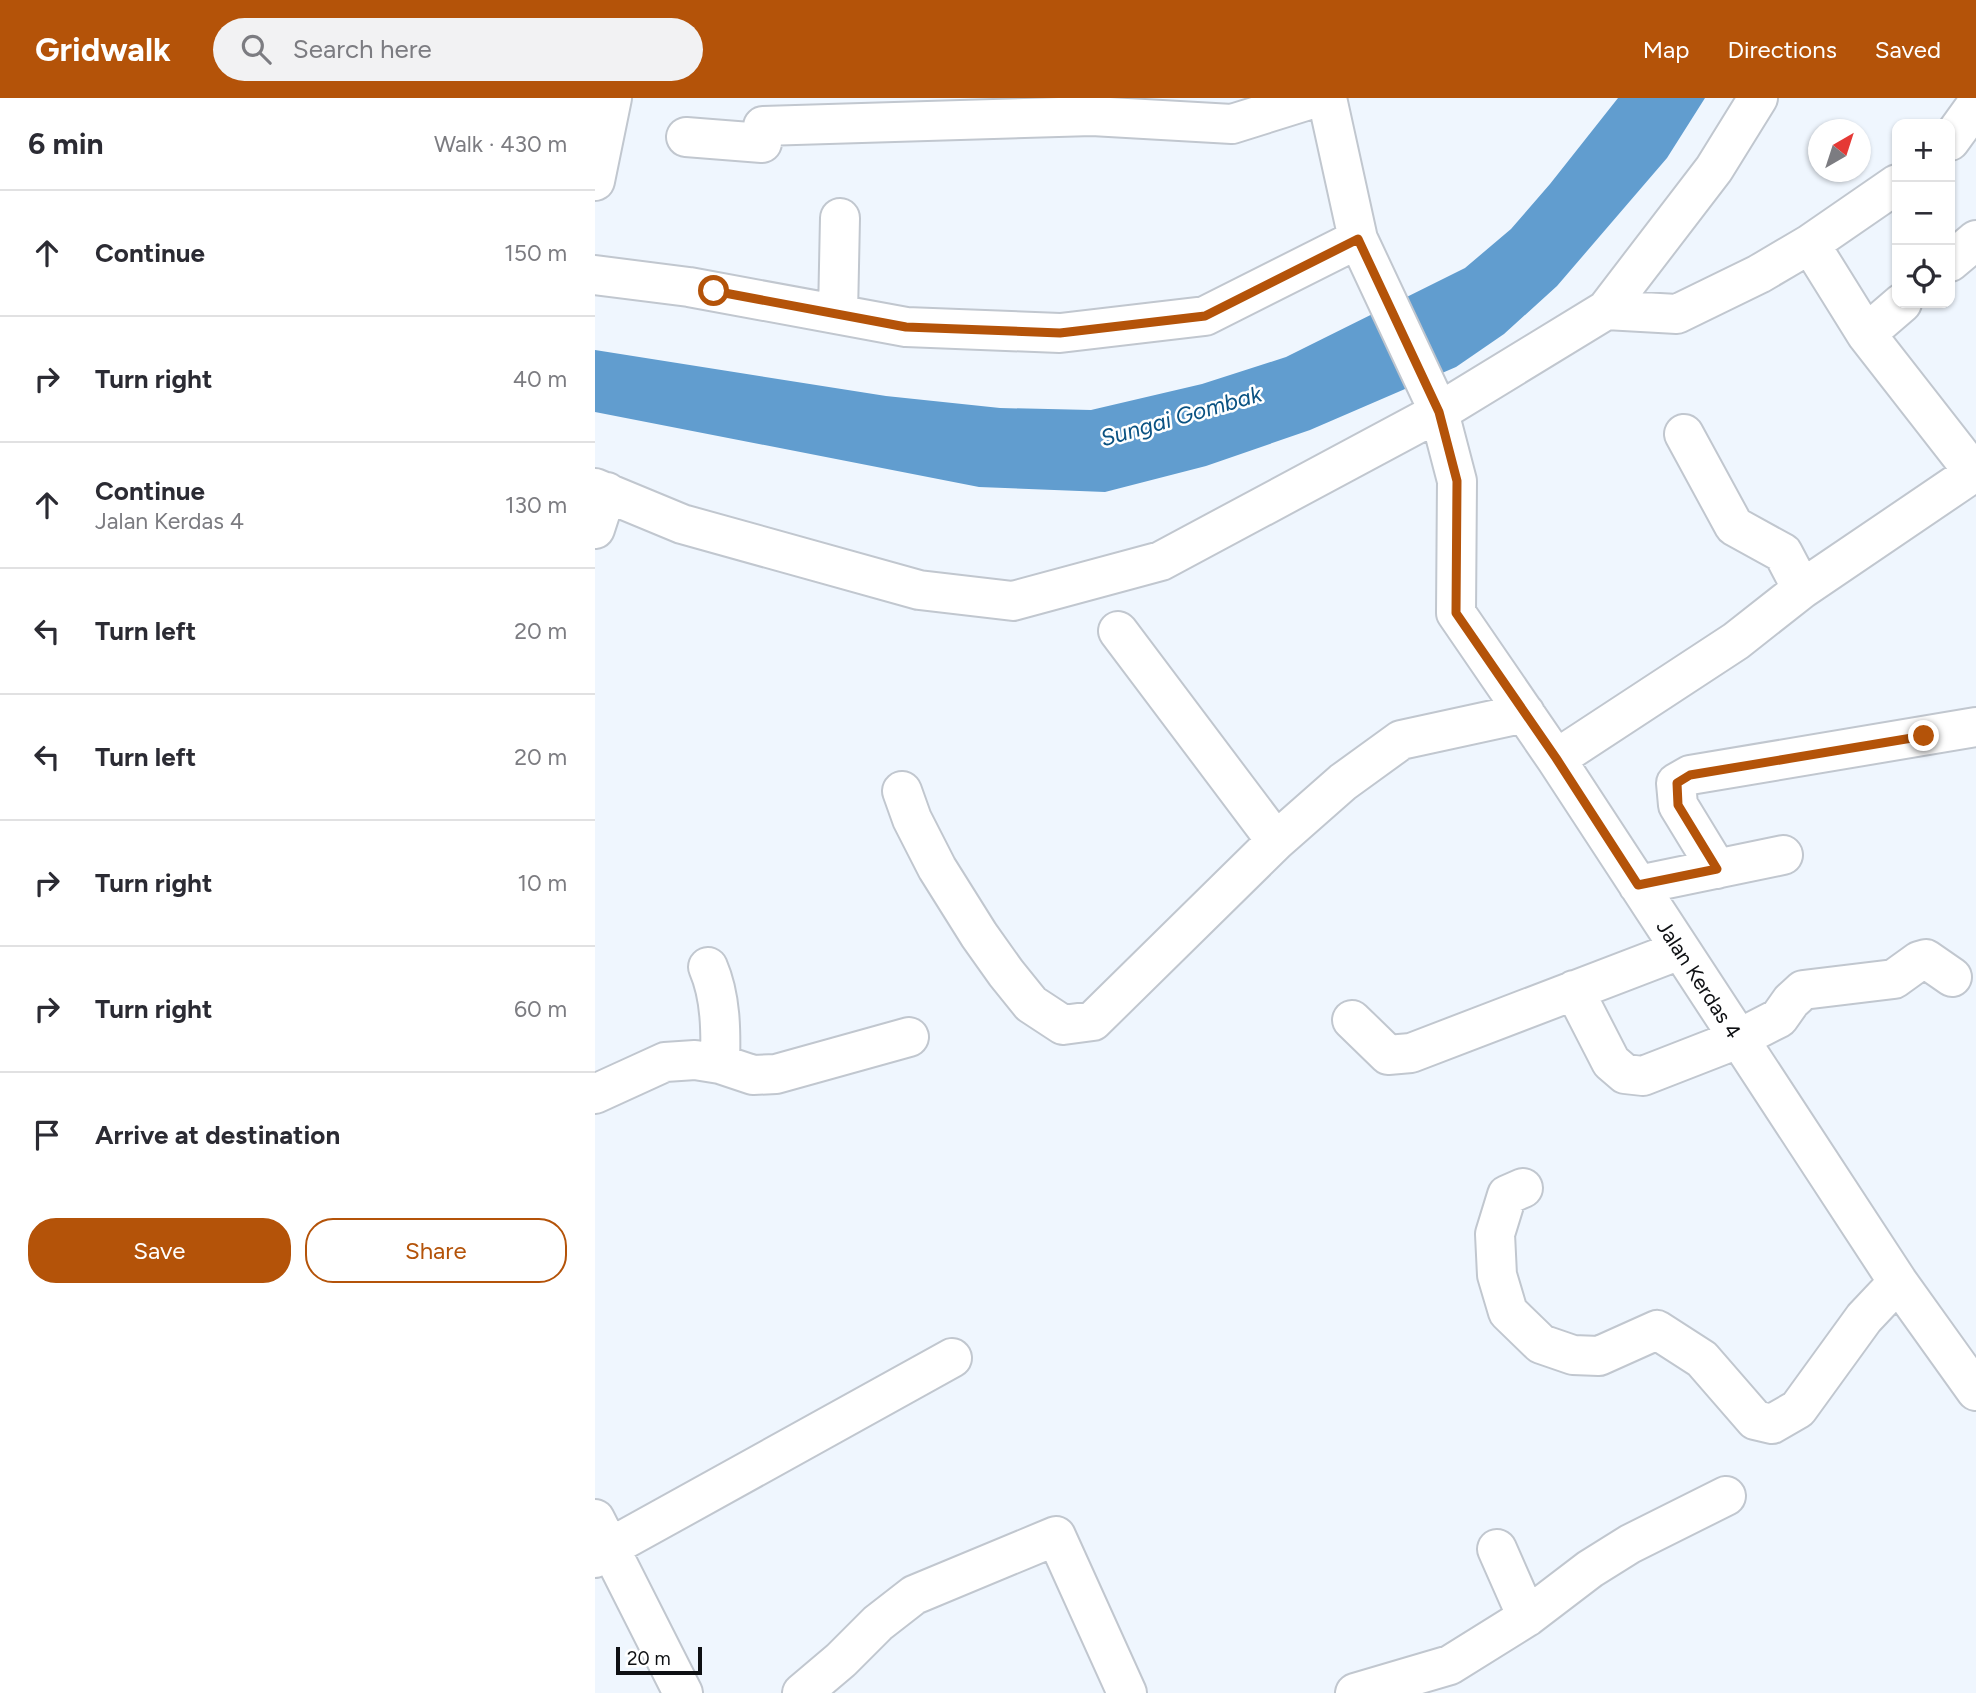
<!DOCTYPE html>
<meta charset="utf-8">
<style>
body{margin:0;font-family:Figtree,sans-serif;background:#f2f2f3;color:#2b2b33}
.controls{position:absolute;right:21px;top:21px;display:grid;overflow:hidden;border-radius:14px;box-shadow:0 2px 5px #0004}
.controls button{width:63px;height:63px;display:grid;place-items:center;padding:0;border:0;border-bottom:2px solid #e1e1e2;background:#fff;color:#2b2b33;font:35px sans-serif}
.compass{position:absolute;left:1213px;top:21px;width:63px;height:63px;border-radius:50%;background:#fff;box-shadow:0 2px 5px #0004;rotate:39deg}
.scale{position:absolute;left:21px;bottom:18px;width:86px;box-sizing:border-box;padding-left:7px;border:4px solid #0e1013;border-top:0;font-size:19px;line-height:24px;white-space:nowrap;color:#0e1013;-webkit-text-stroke:5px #fff;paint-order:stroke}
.stop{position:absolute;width:21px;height:21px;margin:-16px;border:5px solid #b45309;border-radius:50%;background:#fff}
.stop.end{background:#b45309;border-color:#fff;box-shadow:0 2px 7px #0008}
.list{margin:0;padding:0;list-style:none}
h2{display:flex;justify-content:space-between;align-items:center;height:91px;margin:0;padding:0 28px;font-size:30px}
h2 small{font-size:23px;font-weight:400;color:#7c7c81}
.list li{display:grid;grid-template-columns:46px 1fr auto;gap:21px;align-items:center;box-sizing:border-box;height:126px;padding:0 28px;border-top:2px solid #e1e1e2}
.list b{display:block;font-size:26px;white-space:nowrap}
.list p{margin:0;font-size:23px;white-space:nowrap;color:#7c7c81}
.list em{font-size:23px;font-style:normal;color:#7c7c81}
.actions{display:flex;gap:14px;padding:21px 28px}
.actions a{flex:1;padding:16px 0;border:2px solid #b45309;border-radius:28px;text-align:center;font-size:24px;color:#b45309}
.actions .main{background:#b45309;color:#fff}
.icon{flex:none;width:38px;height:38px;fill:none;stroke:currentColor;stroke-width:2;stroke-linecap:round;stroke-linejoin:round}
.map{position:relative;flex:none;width:1381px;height:1595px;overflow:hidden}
header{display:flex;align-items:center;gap:42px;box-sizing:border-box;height:98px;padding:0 35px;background:#b45309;color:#fff}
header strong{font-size:33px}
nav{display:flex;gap:38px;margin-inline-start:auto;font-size:24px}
.search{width:490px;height:63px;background:#f2f2f3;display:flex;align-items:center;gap:18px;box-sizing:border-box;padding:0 24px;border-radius:38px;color:#7c7c81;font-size:26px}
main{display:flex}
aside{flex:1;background:#fff}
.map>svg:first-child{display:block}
.water{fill:#619dcf}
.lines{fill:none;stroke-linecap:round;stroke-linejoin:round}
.minor-casing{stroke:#c1c7cf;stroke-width:42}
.minor{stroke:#fff;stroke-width:38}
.route{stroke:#b45309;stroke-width:9}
.labels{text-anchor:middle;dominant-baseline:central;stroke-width:5;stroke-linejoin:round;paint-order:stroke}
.street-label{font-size:21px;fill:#0e1013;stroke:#fff}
.water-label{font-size:23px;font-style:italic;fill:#0a5282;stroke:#fff}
</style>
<header>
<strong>Gridwalk</strong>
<div class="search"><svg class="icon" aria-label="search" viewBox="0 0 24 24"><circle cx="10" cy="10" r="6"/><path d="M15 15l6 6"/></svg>Search here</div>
<nav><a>Map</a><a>Directions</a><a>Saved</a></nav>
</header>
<main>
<aside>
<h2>6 min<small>Walk · 430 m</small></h2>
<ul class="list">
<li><svg class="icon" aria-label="ahead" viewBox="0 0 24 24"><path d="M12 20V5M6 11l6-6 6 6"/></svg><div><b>Continue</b></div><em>150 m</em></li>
<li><svg class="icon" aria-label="right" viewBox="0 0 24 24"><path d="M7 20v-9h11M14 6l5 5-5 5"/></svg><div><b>Turn right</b></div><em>40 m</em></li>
<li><svg class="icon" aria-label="ahead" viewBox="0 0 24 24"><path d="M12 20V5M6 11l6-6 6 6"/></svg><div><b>Continue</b><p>Jalan Kerdas 4</p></div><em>130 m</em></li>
<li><svg class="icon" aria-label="left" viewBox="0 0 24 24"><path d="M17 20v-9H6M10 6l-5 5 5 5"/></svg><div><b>Turn left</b></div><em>20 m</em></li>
<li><svg class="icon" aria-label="left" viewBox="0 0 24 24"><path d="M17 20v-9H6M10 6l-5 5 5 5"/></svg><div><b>Turn left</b></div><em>20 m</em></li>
<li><svg class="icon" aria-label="right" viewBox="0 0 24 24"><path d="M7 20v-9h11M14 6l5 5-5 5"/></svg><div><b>Turn right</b></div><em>10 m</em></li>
<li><svg class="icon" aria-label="right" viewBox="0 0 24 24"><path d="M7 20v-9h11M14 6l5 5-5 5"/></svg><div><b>Turn right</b></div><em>60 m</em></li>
<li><svg class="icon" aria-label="arrive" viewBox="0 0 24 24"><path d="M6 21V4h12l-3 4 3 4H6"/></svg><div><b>Arrive at destination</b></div></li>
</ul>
<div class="actions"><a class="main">Save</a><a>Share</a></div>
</aside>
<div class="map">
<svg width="1381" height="1595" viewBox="0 0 1381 1595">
<rect width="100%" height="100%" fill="#eff6fe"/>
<path class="water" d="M1023,0H1110L1072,60L962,188L909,236L861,269L715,332L611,368L510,394L384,389L0,314V252L291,298L405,310L496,312L607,286L691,259L870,170L916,131L955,86Z"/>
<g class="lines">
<defs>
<path id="minor" d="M732,0L763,141L844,314L862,383L861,515L961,661L1303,1184L1381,1293
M91,39L167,45L168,28L497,18L637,26L720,0
M1355,43L1381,7
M0,83L17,0
M1215,146L1271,236L1381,377
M1355,164L1381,142
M0,177L94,189L311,229L465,235L610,218L763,141
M1011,212L1082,216L1164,176L1215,146L1302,86
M243,216L245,120
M1271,236L1307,205
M1089,336L1139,428L1188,455L1207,491
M0,390L87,426L324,492L418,503L566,463L844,314L1011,212L1119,71L1163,0
M0,431L12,394
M523,533L681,743
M961,661L1141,543L1207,491L1378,375
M307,693L317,721L342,770L384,837L411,875L436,906L468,927L498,923L681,743L748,684L806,642L930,615
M1122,771L1083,707L1081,685L1095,677L1381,629
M1043,787L1188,757
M113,869C126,899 126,934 125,966
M979,892L1016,964L1030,976L1048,978L1143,941L1184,920L1196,903L1208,892L1299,881L1324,863L1331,861L1357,879
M757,922L793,957L816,955L1085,852
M0,996L70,964L100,962L125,966L158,977L181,976L314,939
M928,1090L912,1097L900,1136L902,1177L913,1214L946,1246L978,1257L1004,1258L1062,1232L1107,1261L1160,1322L1177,1326L1203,1311L1269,1220L1303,1184
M0,1421L88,1595
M902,1451L932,1519
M0,1460L14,1450L357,1260
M207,1595L246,1562L283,1525L319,1497L461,1438L532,1595
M760,1595L855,1567L932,1519L995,1471L1035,1446L1131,1398"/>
</defs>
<use href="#minor" class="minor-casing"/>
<use href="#minor" class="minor"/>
</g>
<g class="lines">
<path class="route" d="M119,193L311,229L465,235L610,218L763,141L844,314L862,383L861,515L961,660L1043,787L1122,771L1083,707L1082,685L1095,677L1329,638"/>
</g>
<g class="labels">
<g class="street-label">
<text transform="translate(1104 881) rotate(57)">Jalan Kerdas 4</text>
</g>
<g class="water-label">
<text transform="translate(586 318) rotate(-16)">Sungai Gombak</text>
</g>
</g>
</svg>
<div class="controls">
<button>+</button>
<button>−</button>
<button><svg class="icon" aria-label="locate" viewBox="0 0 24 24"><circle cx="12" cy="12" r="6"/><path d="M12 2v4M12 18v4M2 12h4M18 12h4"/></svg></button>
</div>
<svg class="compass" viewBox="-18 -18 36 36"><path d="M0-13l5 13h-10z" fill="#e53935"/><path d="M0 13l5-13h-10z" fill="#7c7c81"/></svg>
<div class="scale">20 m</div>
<div class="stop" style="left:119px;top:193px"></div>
<div class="stop end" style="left:1329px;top:638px"></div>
</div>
</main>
